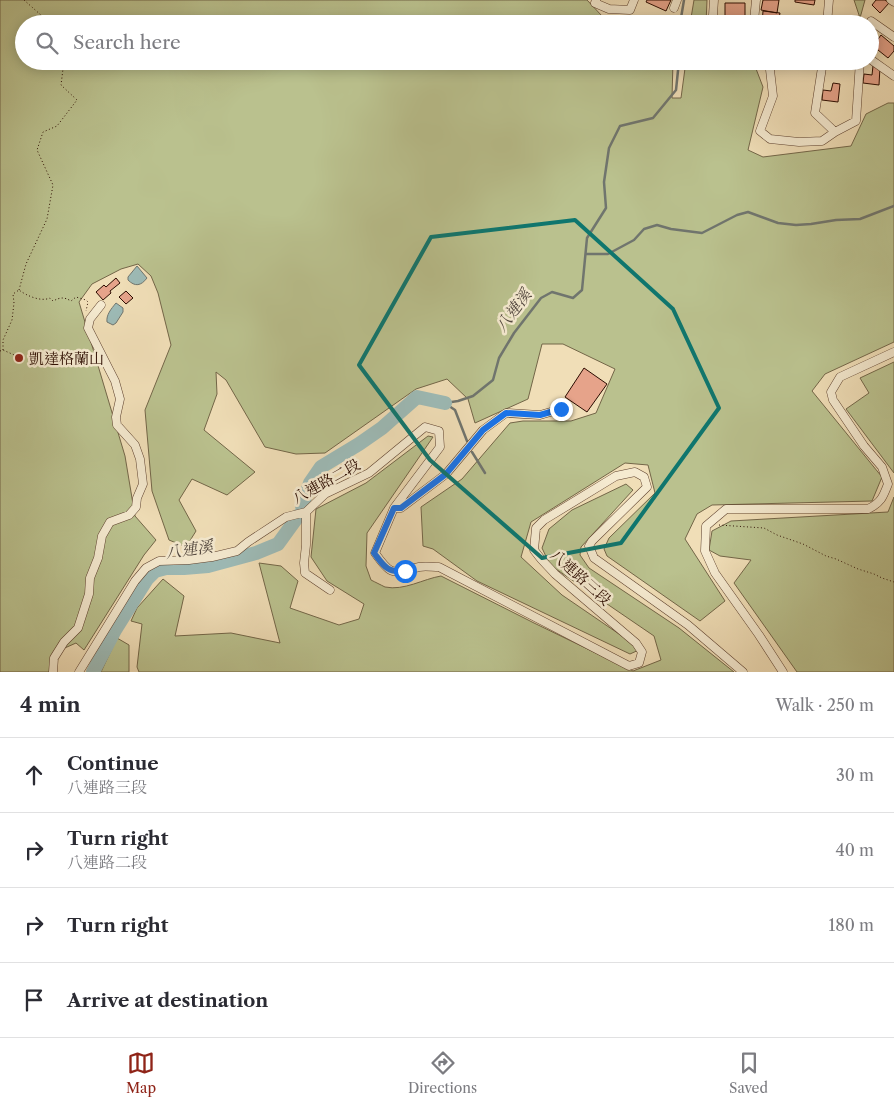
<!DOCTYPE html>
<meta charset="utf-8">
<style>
body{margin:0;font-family:"Libre Caslon Text","Noto Serif TC",serif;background:#f7f7f7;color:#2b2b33}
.stop{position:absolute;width:15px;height:15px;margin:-11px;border:4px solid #1a73e8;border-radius:50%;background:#fff}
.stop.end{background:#1a73e8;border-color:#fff;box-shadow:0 1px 5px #0008}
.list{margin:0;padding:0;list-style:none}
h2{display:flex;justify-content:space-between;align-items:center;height:65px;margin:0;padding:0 20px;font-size:21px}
h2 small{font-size:16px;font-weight:400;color:#7c7c81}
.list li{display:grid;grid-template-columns:32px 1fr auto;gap:15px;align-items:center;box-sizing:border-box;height:75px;padding:0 20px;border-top:1px solid #e1e1e2}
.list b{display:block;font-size:19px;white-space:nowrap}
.list p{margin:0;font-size:16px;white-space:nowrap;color:#7c7c81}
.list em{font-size:16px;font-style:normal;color:#7c7c81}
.icon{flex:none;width:28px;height:28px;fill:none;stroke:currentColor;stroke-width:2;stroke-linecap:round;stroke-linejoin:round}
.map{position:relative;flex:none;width:894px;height:672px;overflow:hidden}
.search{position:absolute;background:#fff;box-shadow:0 2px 12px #0003;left:15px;right:15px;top:15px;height:55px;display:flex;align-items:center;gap:12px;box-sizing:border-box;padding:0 18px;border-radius:28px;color:#7c7c81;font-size:19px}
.sheet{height:365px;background:#fff}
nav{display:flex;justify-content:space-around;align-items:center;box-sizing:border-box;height:70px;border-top:1px solid #e1e1e2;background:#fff;font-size:14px;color:#7c7c81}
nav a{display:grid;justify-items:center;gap:2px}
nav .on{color:#8f2418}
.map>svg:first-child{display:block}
.green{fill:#bac18e;stroke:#736648}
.water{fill:#9dbbb7;stroke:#70756e}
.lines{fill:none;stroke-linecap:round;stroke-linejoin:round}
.stream{stroke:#70756e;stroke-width:2.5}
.river{stroke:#9dbbb7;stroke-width:14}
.building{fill:#e6a38a;stroke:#2c0c01}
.minor-casing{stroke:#5d402e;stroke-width:9}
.path{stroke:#2c0c01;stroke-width:1;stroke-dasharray:1 2.5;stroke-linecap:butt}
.minor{stroke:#f5ead0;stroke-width:8}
.route{stroke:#1a73e8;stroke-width:6}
.marked{fill:none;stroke:#0f766e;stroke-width:4;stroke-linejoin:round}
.poi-dot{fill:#8f2418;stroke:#f5ead0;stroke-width:2}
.labels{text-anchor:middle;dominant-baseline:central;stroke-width:5;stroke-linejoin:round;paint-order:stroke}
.poi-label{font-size:15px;fill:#2c0c01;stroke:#f5ead0;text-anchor:start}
.street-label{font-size:15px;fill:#2c0c01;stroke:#f5ead0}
.water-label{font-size:16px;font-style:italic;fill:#544941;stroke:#f5ead0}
</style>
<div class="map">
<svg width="894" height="672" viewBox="0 0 894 672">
<rect width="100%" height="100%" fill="#f0deb7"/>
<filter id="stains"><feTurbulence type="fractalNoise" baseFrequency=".004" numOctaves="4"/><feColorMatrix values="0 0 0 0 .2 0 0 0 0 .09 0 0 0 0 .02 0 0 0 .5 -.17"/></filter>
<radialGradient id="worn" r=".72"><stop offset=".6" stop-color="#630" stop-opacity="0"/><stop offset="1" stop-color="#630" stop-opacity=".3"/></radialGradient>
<path class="green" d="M0,0H587L602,16L633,22L674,17V24H24V61H673L672,98H681L686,61H753L763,87L748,150L763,157L851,146L866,114L888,103H894V342L825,374L812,391L882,477L872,501L712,505L697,514L685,539L725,601L700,621L607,556L604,549L609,538L655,493L648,465L625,463L531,522L521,557L562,595L641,649L630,654L477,581L433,549L423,546L421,507L462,479L510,423L523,421H571L596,413L615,369L563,344H542L528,399L475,423L468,399L447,379L416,389L325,453L296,454L265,447L226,380L216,372L217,394L204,430L255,472L227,495L192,479L179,500L196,531L186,547L169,540L152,491L145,410L171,345L158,293L151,276L138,264L121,269L92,284L79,302L125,456L135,516L156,540L144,555L84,650L76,643L58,651L56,672H0Z
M694,0H707L706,24H690Z
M854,0H865L860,18Z
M894,362V473L846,409L869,393L860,378Z
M428,436L433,437L367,533L366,566L371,580C375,582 381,585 385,587C404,591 423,579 441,576L534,623L633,671L661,660L654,636L550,565L542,548L549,529L572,510L626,484L633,490L581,547L580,555L589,568L679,628L734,672H139L137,667L142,624L131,621L137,608L163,579L184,596L175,636L231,633L280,643L259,563L281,566L298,581L290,608L339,625L359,619L364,604L327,581L311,557L316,509L366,483Z
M894,497V672H797L734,583L751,560L720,556L709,550L712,531L731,521L888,512Z
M117,638L129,645V672H101Z"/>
<path class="water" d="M137,266L147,278C141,286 135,287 128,280V277Z
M116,303L123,308V312L116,323L113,325L107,322C106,315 111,309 116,303Z"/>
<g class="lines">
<path class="stream" d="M680,24L684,0
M586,254H608L634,240L644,229L657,225L671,229L702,233L737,215L748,212L778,223L796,225L811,224L836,220L860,219L894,206
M445,403L458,401L473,396L493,380L499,358L514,333L541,298L552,292L573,298L582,290L587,238L606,208L604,182L609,148L620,126L653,118L676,90L679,61
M446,404L455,410L467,441
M472,452L485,473"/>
<path class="river" d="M302,506L310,483L321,467L359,444L382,428L417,397L445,403
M93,672L115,630L147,579L155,571L166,568H184L208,566L256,553L278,544L299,515"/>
</g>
<path class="building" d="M647,0H671L666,11L646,2Z
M763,0H779L777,13L761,10Z
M795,0H815L814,5L795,2Z
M876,0H885L889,3L880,13L872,5Z
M725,3H745V20L725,19Z
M763,11L780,13L778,24H762Z
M830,18L846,20L845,24H830Z
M881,35L894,46V51L888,58L873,46Z
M873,66L880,67L879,85L863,83L864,74L872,75Z
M833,83L840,84L838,102L822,100L823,90L831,91Z
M116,278L120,283L110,291L111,293L103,300L96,292L104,285L106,287Z
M126,291L133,298L126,304L119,297Z
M584,368L607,384L587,412L565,397Z"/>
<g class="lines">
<defs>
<path id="minor" d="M596,0L595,3L609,9L630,10L634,0
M891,0L894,2
M674,8L677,0
M713,15L714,0
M755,24L754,21L756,0
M827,24L829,0
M870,24L871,21L894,37
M870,59L894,76
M769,61L773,96L760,131L770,139L799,142L822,141L835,132L856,121L860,61
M823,61L815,113L835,132
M394,508H401L446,474L483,430L506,413L540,415L561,409
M306,512V545L304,563L305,573L330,590
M53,672L54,658L64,642L78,628L89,594L90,578L98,558L102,536L110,522L129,515L136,507L137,498L143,484L140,459L135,445L117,425L116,417L120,399L115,381L88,328L90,319L101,305
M79,672L135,581L146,568L159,561L189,560L212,557L237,551L248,542L286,517L306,512L325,494L369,473L425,427L439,431L440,447L394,508L375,553C392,577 392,573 419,567C425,566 432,567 439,567L629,666L639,663L642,652L636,643L555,574L541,559L534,550L536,528L544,520L616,476L635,472L644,477L647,487L592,541L589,546L594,558L688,625L743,672
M783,672L759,635L715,573L705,551L706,526L726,509H868C881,503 883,497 888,484L882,467L864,446L833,400L831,392L840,377L894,352"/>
</defs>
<use href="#minor" class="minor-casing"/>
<path class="path" d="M24,0L51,24
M19,290L26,264L47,219L53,185L37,150L43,132L57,126L77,100L61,85L64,61
M3,350V340L12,320L14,303L13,294L19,290C27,296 41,302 50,298L53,301C61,297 64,297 71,301L76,297L86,300L88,302L86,311
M0,351L3,350L21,358
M719,525L764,528L777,535L803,544L826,556L836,559L858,569L874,574L882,578L894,582"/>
<use href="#minor" class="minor"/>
</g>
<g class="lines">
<path class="route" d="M405,571C387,573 384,566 374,553L394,508H401L446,474L483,430L506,413L540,415L561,409"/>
</g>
<path class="marked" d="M575,220L673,309L719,408L621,543L542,558L430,460L359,365L431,237Z"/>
<circle class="poi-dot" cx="19" cy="358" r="5"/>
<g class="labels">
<g class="poi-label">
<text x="29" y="358">凱達格蘭山</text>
</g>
<g class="street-label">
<text transform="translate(326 481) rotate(-29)">八連路二段</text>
<text transform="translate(581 577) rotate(42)">八連路三段</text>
</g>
<g class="water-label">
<text transform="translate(513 310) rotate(-53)">八連溪</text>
<text transform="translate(189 549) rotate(-8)">八連溪</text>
</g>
</g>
<rect width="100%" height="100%" filter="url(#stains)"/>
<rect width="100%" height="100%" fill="url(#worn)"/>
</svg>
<div class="stop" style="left:405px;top:571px"></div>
<div class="stop end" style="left:561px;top:409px"></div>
<div class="search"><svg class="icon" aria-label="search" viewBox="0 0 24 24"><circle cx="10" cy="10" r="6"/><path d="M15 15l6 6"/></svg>Search here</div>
</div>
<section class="sheet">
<h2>4 min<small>Walk · 250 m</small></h2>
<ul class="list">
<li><svg class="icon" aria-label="ahead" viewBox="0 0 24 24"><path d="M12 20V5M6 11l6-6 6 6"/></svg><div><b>Continue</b><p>八連路三段</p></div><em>30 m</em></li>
<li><svg class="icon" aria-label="right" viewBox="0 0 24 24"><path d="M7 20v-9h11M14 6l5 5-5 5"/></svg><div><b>Turn right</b><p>八連路二段</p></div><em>40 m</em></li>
<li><svg class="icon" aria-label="right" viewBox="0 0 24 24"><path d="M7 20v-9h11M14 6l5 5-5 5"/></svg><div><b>Turn right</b></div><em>180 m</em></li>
<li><svg class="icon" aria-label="arrive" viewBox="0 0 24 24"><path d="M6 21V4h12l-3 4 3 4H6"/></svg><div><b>Arrive at destination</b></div></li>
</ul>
</section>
<nav>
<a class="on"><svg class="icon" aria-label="map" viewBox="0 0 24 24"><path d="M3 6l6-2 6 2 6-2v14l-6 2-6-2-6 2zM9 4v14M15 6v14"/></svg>Map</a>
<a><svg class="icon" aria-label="directions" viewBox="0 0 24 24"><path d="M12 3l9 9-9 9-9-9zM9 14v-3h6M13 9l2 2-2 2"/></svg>Directions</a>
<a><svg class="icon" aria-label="saved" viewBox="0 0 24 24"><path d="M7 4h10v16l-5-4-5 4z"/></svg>Saved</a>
</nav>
